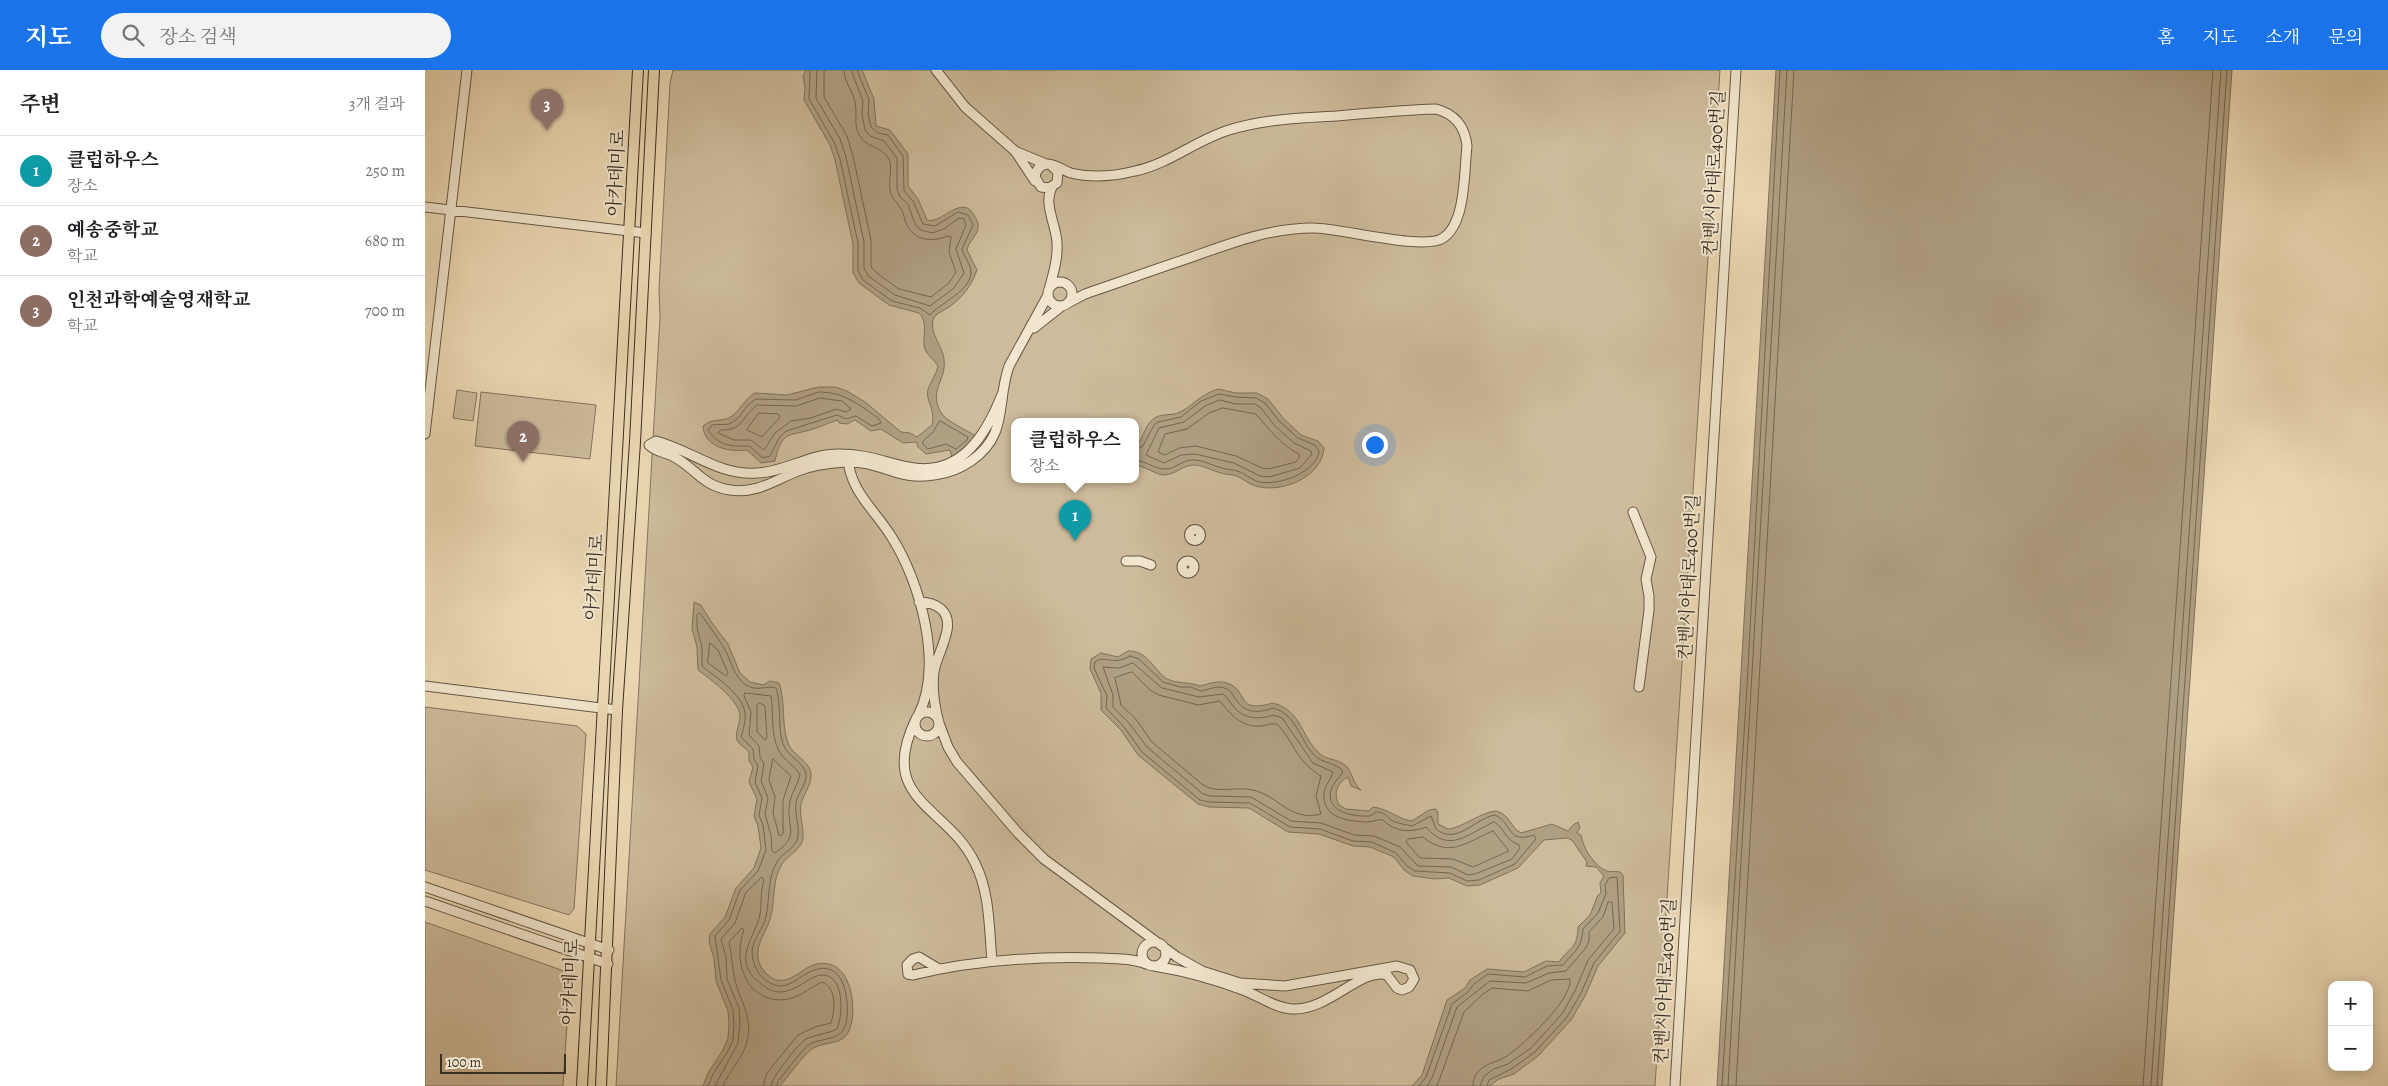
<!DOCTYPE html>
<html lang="ko">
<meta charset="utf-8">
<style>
body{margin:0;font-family:Alegreya,"Noto Serif KR",serif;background:#f2f2f2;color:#202124}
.controls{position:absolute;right:15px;bottom:15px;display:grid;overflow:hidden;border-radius:10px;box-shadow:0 2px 12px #0003}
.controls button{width:45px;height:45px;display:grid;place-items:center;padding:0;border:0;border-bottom:1px solid #e0e0e0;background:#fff;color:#202124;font:25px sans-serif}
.scale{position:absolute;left:15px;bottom:12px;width:126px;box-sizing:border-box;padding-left:5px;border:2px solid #3a2f23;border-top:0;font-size:14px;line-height:18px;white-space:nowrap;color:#3a2f23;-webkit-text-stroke:4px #f2e6ce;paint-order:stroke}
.you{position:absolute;left:949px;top:374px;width:18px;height:18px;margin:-12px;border:4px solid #fff;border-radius:50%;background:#1a73e8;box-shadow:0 0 0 8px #1a73e833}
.badge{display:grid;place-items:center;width:32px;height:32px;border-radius:50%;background:#1a73e8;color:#fff;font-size:16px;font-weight:700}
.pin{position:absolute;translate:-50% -41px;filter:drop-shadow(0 1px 2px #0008)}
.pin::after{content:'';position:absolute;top:26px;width:18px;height:15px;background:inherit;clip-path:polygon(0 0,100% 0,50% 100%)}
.popup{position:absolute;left:586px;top:348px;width:128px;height:65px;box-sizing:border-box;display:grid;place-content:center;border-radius:10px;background:#fff;filter:drop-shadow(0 1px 4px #0005);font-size:16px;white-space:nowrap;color:#757577}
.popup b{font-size:19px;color:#202124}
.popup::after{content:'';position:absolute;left:50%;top:100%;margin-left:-10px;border:10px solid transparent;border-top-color:#fff}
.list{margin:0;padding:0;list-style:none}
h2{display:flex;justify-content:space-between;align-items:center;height:65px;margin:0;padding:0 20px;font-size:21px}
h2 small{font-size:16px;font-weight:400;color:#757577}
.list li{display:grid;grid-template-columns:32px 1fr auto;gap:15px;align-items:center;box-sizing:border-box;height:70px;padding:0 20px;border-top:1px solid #e0e0e0}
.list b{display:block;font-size:19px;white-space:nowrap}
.list p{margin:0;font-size:16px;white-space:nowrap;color:#757577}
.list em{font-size:16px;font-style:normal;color:#757577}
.icon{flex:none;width:28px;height:28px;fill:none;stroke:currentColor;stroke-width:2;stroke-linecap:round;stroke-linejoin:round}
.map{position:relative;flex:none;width:1963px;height:1016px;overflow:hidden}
header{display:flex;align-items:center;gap:30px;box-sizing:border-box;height:70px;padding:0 25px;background:#1a73e8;color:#fff}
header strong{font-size:24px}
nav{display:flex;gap:28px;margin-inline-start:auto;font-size:18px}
.search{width:350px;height:45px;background:#f2f2f2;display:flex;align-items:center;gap:12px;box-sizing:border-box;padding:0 18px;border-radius:28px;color:#757577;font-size:19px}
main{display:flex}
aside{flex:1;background:#fff}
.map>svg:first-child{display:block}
.green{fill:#cdbb9b;stroke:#84755f;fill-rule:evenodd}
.water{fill:#af9f82;stroke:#80725c}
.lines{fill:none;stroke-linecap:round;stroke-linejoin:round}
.shore{stroke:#746752;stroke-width:1}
.minor-casing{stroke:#665947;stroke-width:11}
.major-casing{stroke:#3a2f23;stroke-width:12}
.minor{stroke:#f2e6ce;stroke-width:9}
.major{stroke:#ebd8b3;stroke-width:10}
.labels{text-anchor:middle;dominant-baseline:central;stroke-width:4;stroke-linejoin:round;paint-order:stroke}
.street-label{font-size:18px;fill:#3a2f23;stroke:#f2e6ce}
</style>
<header>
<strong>지도</strong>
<div class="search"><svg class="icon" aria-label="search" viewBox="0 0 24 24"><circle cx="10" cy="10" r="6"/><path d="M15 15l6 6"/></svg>장소 검색</div>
<nav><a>홈</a><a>지도</a><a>소개</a><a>문의</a></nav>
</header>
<main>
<aside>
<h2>주변<small>3개 결과</small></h2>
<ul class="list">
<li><span class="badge" style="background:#0f9aa8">1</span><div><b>클럽하우스</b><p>장소</p></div><em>250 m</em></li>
<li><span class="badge" style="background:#8d6e63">2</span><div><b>예송중학교</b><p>학교</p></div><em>680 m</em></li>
<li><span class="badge" style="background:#8d6e63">3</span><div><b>인천과학예술영재학교</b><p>학교</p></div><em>700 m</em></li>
</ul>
</aside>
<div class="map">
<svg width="1963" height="1016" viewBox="0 0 1963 1016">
<rect width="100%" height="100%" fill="#ebd8b3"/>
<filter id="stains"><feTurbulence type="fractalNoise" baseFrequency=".004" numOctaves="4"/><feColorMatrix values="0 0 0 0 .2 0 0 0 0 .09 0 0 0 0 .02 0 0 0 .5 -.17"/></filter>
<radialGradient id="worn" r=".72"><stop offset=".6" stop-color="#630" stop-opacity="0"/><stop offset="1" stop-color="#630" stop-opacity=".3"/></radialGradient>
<path class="green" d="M248,0H1295L1230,1016H191L235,247L234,219L245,13ZM590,352H710V410H590Z
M32,320L52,323L48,351L28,348Z
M56,322L171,335L165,389L50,376Z
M0,637L152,656L161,664L149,839L144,845L0,800Z
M0,852L139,901L145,908L138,1016H0Z"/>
<path class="water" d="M381,0H437L449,29L451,56L465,60L483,84V116L493,129L502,150C517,155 538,121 550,147C552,150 554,155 553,158C552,166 544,171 542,180L552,200C547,215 537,228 524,237C521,239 515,242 511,245C500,258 518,276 519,289C522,311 502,321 517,344C521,351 544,361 552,367L538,382L527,388L525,380L501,384L492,376V372L478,373L456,359L446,361L430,350L422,354L414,353L413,350C405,352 396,357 388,359C363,367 357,360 350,391L336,393L322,380C305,382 279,378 278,356C288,348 294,352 304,348C314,343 319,329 330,323L362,325L393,317H410L422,321L440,332L476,362L485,363L492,367L507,355C511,340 500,330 503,319C506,311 511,305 513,296C509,289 499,283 499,275C498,264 503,252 494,243L464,235L434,213L428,203V174L410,90L405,75L379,30L380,18L378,6Z
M1351,0H1807L1737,1016H1292Z
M793,319L811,323H832L843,329L859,349L876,365L893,371L899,378C897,406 860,422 835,417C827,416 821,411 814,407C808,404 802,405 796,403C787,401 780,396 771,395C758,394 751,405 739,405C731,405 720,396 710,395V376C719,369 719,357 727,350C734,343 744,346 753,343C767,337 774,325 793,319Z
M269,532L276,535L287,553L303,574L315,603L325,612L338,615L345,611L354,613C361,633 356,654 363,673C367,685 387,692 386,706C386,716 378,725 376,734C374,746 379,757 378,768C377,780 362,785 357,794C346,812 351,831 345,849C341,864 329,875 334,892C336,898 339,902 344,906C362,920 376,897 392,894C424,887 432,932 426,955C420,978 403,969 387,979C381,982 361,1009 355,1016H278L283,1003L298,980L303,968L304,953L303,941L291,911L289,888L284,872L285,864L300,847L311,818L329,798L336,778L333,756L329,746L332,729L324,712L328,697L324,691V682C321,678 315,675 313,672C308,665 316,653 315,645C313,629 285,609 273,600L272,577L267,559Z
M703,581C719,580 727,595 737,605C746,615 764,611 775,616C784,614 792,610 802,613C825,621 809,644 848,633C877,641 875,665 894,683C902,691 914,688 922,697C928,704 928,714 936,720L926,716L923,707C912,713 908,723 914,735L921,739L944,741L948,737C965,739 974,750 987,751L1004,740L1011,739L1013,743V754L1023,759C1038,758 1063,737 1074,742C1085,746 1086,758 1096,763L1127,754L1143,761L1148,755L1153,752L1155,757L1152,763L1156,765C1158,778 1169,796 1182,801C1186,802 1191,801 1195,802L1198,805L1200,863L1173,896L1160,926L1146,950L1113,986L1089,1004L1074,1009L1064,1016H987L997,1005L1022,930L1040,918L1045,910L1062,899L1099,902L1121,891L1134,892C1146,875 1152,880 1153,857L1165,845L1173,825L1176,823L1175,813L1179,806L1171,797L1161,796L1162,792L1147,770L1142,768L1119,770L1093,798L1055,815L1042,816L1024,808L1010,809L988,806L979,800L969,787L945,777L928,776L894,764L863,762L824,738L784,737L773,734L713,685L696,660L676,640V623L665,599L666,589L676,583L693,587Z"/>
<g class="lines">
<path class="shore" d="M385,0L384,29L409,72L415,89L433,173V201L438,210L467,231L495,238L505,245C515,233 546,221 546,202C546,195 539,186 537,179L548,155L543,145L533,142L510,156L498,154L488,131L479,121L478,86L463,65L453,63L446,57L443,44L444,30L432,0
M392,0L391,28L415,69L421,87L439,172V198L443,206L470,225L505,236L529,218L539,203L531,179L541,155L539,149L534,148L519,159L507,163L496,160L490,154L483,134L475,127L472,119V88L459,71L445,66L440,60L437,44L438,31L426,0
M399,0V27L422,66L428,86L446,170V197L453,204L474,219L506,227L524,213L531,202L524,182L526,167L523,166C506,172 490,172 481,153C479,149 479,143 476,139C472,131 466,129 465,120C463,111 468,97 464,89C457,77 445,78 437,69C427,58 433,45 430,32C428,21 419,12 419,0
M394,322C419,322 435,335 454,349L456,353L447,356L431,346L421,349L412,345L361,361L354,368L345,386L338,388L324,376C305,376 295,377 283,360L287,355C293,354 299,355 304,354C316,350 319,335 331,329L370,330Z
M395,328L417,331L426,339L421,342L411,339L386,348L366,351L350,363L339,380L326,370H309L293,363L295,360C318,361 317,346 332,335L371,336Z
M795,330L810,334H830L836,338L850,356L869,373L886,381L887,384L875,398L844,407L835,406L809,393L770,384L756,385L739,393L721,385L734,358L759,352L780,336Z
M798,338L831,344C844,359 856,375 874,384V388L871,392L843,399L837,398L811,386L771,376L754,378L740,385L733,382L740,364L762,359L784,343Z
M334,343L353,344L355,347L337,367L322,360Z
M515,351L543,367L542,370L531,379L521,374L503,379L498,374V371L508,362Z
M710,380L718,376L729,355L733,352L756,347L776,331L794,324L811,327L831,328L840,333L855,352L873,368L890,375L894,381C892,402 854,416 835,412C828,411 822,405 815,402C808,399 803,400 797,398C788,396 780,391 771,390C758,388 751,400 739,399C730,399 721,391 710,390
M285,573L293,580L303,603L301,606L283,593Z
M705,586L714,589L738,612L755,617H766L775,621C784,620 792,614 802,619C807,621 808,627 812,631C821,644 835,643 848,638C871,644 874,668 888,684C897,694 910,692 918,701C916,707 908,712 906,720C900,742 929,747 944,746C947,746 949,743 951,742C959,741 963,748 968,751C971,753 983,755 987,756L1006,746L1011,759C1032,776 1050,748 1070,745C1089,754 1081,774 1109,765L1111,769L1090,794L1054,810L1042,811L1025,803L990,801L982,796L971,783L947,772L928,771L895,759L865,757L825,733L784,732L775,730L717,682L699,657L681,638L682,626L669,598L670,592C680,584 687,597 705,586Z
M708,593L737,618L774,627L798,624C803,627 804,632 808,636C818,649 834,650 848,645L857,648L888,693L908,702C906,709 900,715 899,723C897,749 924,751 942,752C948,752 952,749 958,750C970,762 985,763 1001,757C1025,785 1043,763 1069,752C1080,758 1078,768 1094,775L1095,778L1087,789L1050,804L1043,805L1026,797L993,796L975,777L949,766L929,765L896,753L866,751L826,727L785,726L778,724L722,677L704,653L688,637V625L678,597L694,598Z
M707,602L725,620L734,625L773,635L795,631C806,645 817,658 837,656C843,655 847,652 853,655C871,675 870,690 896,706L891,726L896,744C865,752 854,726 828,720C812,716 792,724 778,715L727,672L710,648L696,635L690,608Z
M320,623L346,626C349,643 345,664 354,681C359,690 370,696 375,705C373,714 367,722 365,731C360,758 377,764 350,783L347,781L346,765L340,744L343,728L336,711L339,694L335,687L334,676L324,665L326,642L319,626Z
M335,633L340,636L342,667L340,670L332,662V635Z
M348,689L366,706L358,730V764L356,766L354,765L348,743L350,727L344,710Z
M1068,761L1084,781L1048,797L1028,789L995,788L981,772L983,769L998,767C1025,789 1041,772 1068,761Z
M283,1016L288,1004L303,981L308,970L309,954L308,940L296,910L290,866L304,850L315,820L333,801L341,780L338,755L334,745L337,728L330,712L333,696L329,689L328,679L316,667C318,660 321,651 320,643C317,623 291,608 277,596V577L272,558V545L274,543C278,546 296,573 299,578C307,591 308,606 321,615C332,622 342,615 351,618C357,636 352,656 358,674C362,686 379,692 381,704C382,713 373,723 371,732C369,744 376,759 372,770C368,780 357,783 352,792C342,809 345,828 341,847C338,859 328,869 327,882C327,889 331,901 336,906C361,930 371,904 393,899C421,892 425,935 421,953C417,971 399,967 385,974C379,977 359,1004 353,1011L352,1016
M290,1016L313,973L315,954L314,938L302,909L301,887L296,869L310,853L321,822L337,807L339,810C335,821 337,832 335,844C331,867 305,890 335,913C341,918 347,922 355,922C372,922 385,905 397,905C420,905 418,945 412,959C403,964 391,964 381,969C374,973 346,1008 346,1016
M298,1016C304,1001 316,990 321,975C329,947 316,934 310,910C307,898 307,885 304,872L317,858L319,860C308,889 319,929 355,930C372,930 384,918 397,912C412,917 410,941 406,953L390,957L373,965L342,1003L338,1016
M994,1016L1001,1007L1027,934L1043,922L1049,914L1063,904L1100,907L1122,896L1138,895C1150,880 1156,880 1158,859L1173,843L1181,824L1180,815L1184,808L1192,807L1195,861L1169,893L1156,923L1142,947L1110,982L1086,999L1064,1010L1062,1016
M1002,1016L1007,1008L1032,937L1065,911L1101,913L1124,903L1141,901L1160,879L1164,871V862L1178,847L1183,832H1187L1189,859L1163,890L1150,921L1137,944L1106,978L1083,994L1069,999L1059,1006L1055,1016
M1012,1016L1039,942L1058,924L1067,918L1103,921L1126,910L1145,909C1148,929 1097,977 1080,987C1071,993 1060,993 1053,1002C1049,1006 1048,1011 1048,1016
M1297,1016L1322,616L1355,0
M1303,1016L1362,0
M1311,1016L1369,0
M1718,1016L1788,0
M1726,1016L1796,0
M1732,1016L1802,0"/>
<defs>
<path id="minor" d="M511,0L540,37L590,81L610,111
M592,82L621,94
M627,96L633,102L632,113L624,118L616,117L610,107C611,100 614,95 622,94C631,94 639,101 646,103C666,108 690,106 710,101C744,94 771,70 804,60C839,49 876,48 912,46C945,43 978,40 1011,39C1030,44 1040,56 1042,76C1039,102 1041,153 1018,168C999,181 916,158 888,158C845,158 806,173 767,187C731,199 695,212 660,224L643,233
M0,137L221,163
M623 224a12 12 0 1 1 24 0a12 12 0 1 1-24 0Z
M625,216C629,201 633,188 632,172C631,155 618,133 627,117
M609,258L637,236
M578,322C562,363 537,408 483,397C456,391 442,384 413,384C384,384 360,402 332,403C294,406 266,380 231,371L224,375C232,383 242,382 251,388C272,400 278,416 305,420C332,424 350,410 373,401C388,395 405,393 421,392C440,391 456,398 473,403C496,410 526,405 546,391C584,365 571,333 584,296L623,225
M0,364L42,0
M423,387C424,420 449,439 466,466C495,511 519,595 493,646
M1208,442L1226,487L1221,509L1224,526V540L1214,617
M764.5 465a5.5 5.5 0 1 1 11 0a5.5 5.5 0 1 1-11 0Z
M757 497a6 6 0 1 1 12 0a6 6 0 1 1-12 0Z
M701,491H715L726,495
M494,532C502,532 510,534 516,539C533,554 512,582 509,602C507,618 509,633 513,649
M0,616L192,640
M490 654a12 12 0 1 1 24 0a12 12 0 1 1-24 0Z
M491,649C451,731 522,735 550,793C565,823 564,858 567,891
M514,653L523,677L532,692L593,763L619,789L752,887L777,901L815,913L860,916L972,896L985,900L989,909L984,917L977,920L972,918L962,905C936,897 904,941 867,939C850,938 834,926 818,920C789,909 760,901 729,896
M0,817L184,880
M0,831L183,894
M717 884a12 12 0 1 1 24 0a12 12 0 1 1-24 0Z
M514,899L494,887L488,889L482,895L483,904L488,905C549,890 613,886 676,888C691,889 708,888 721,894
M1250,1016L1311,0"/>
<path id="major" d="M157,1016L213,0
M176,1016L192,640L210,372L229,0"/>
</defs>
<use href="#minor" class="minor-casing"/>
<use href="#major" class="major-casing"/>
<use href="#minor" class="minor"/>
<use href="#major" class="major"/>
</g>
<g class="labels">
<g class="street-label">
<text transform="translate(191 103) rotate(-87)">아카데미로</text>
<text transform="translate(1289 103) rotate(-87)">컨벤시아대로400번길</text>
<text transform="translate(169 507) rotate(-86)">아카데미로</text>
<text transform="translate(1264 507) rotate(-87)">컨벤시아대로400번길</text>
<text transform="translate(1240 911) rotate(-87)">컨벤시아대로400번길</text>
<text transform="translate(145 912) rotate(-87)">아카데미로</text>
</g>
</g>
<rect width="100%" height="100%" filter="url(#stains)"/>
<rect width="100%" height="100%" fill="url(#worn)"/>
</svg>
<div class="controls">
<button>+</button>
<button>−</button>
</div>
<div class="scale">100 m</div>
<div class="you"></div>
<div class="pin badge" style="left:650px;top:471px;background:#0f9aa8">1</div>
<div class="popup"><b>클럽하우스</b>장소</div>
<div class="pin badge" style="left:98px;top:392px;background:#8d6e63">2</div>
<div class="pin badge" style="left:122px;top:60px;background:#8d6e63">3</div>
</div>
</main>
